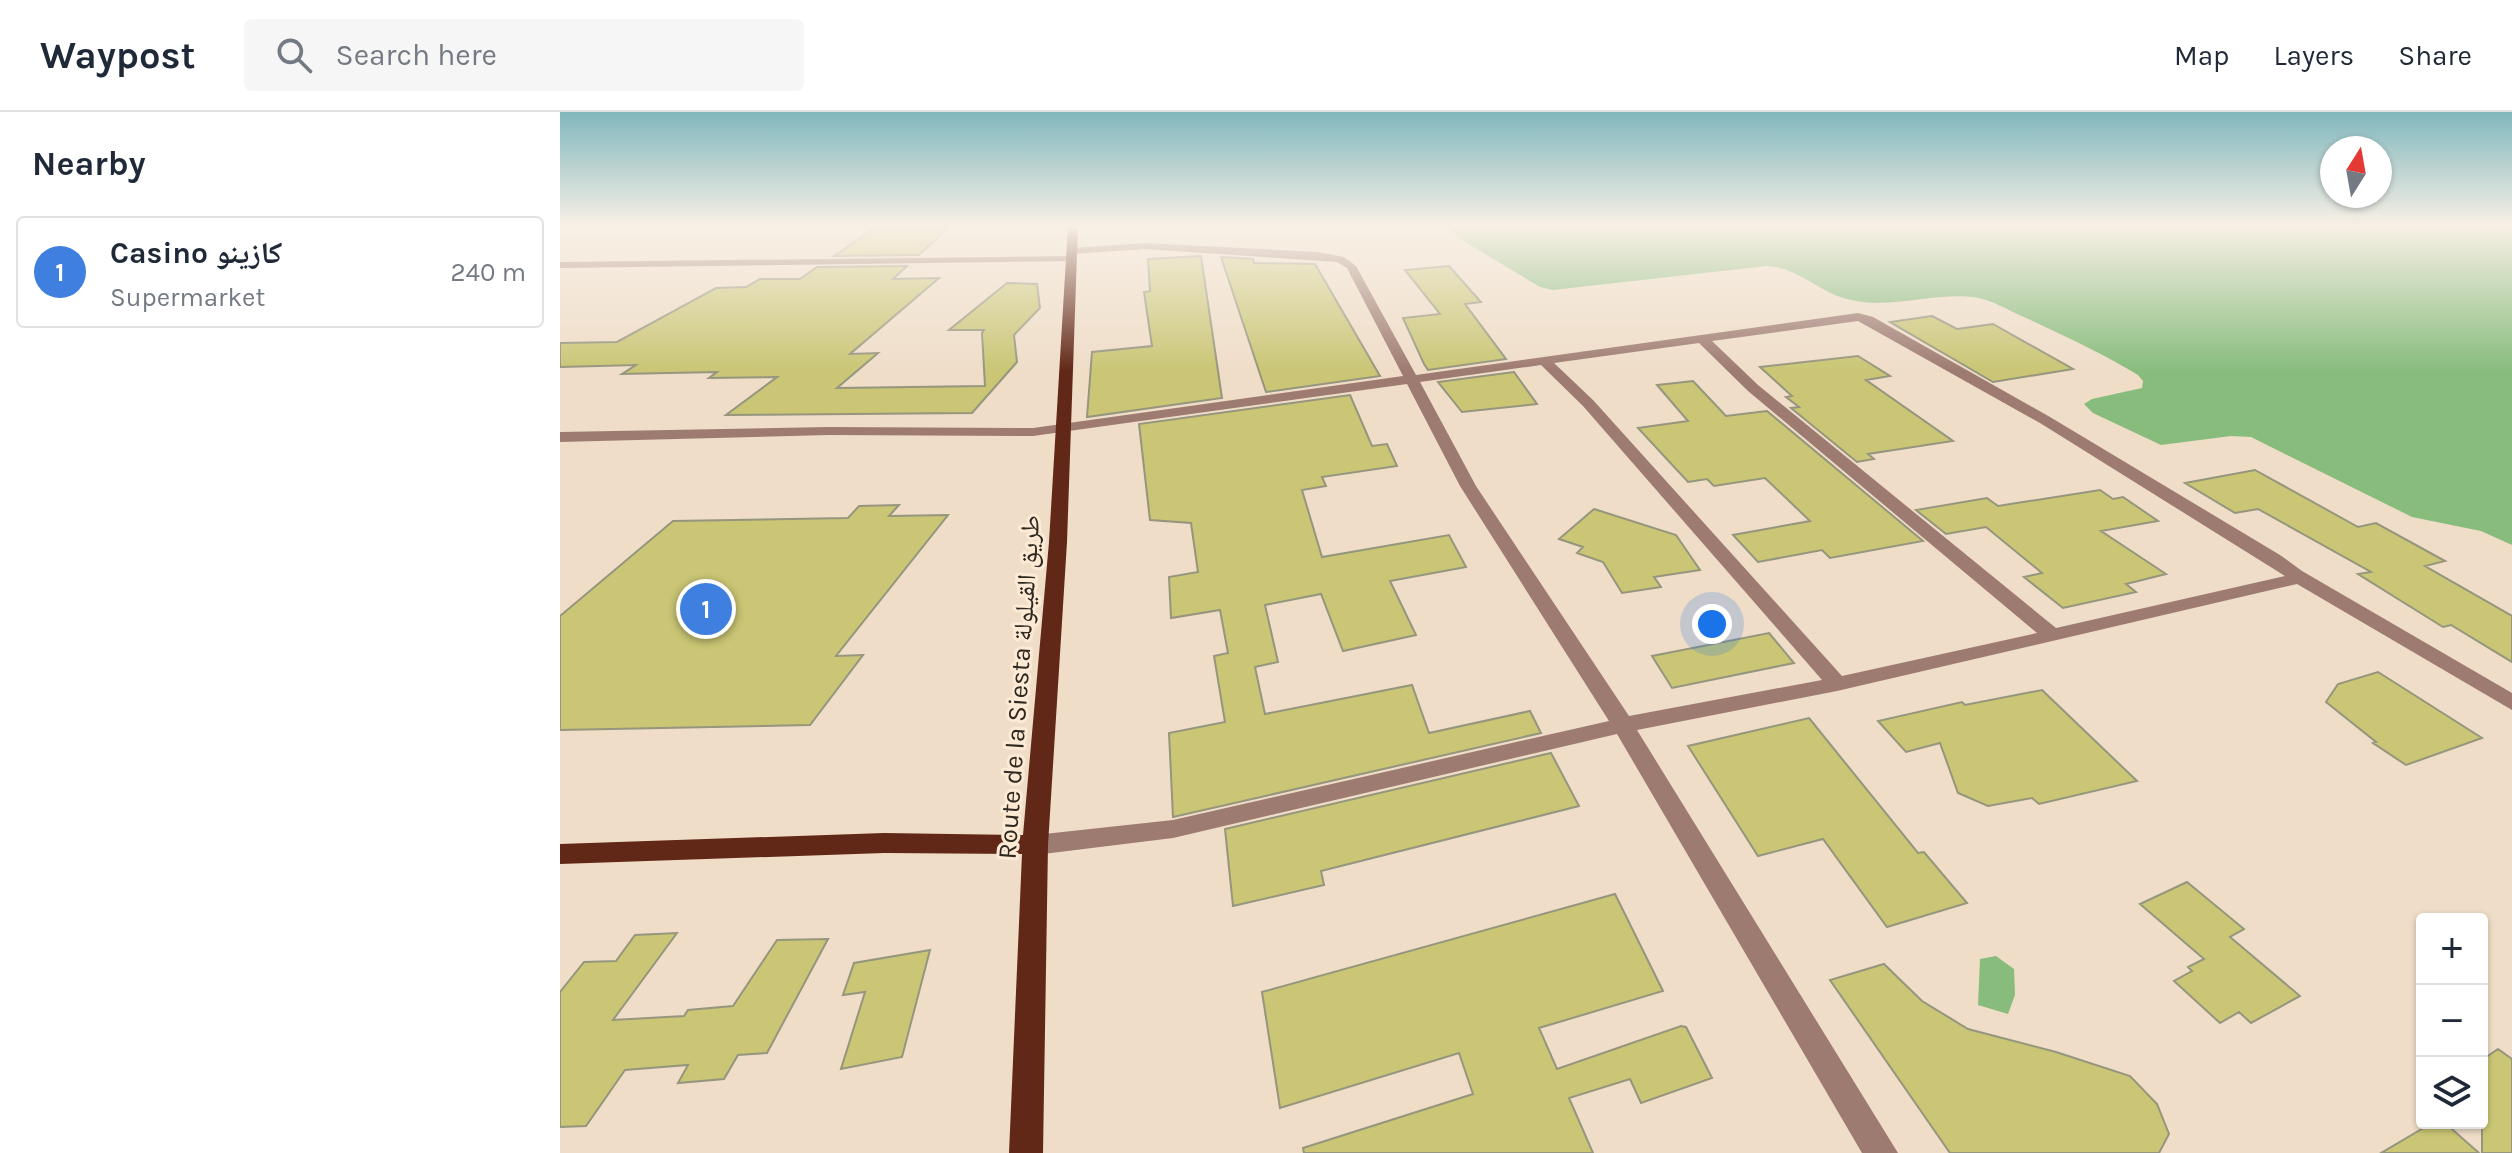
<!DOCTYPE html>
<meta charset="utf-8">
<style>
body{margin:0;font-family:Karla,"Noto Naskh Arabic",sans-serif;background:#f6f6f7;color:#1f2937}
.controls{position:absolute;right:24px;bottom:24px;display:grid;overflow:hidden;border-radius:8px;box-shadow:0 2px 6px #0004}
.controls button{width:72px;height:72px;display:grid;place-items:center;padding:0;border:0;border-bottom:2px solid #e0e1e3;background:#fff;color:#1f2937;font:40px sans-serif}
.compass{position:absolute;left:1760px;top:24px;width:72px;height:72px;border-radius:50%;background:#fff;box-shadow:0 2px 6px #0004;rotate:11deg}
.you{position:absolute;left:1152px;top:512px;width:28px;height:28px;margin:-20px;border:6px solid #fff;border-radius:50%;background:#1a73e8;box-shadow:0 0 0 12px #1a73e833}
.badge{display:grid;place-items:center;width:52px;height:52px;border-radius:50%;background:#0b8043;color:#fff;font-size:26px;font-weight:700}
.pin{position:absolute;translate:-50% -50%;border:4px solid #fff;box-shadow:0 2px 8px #0006}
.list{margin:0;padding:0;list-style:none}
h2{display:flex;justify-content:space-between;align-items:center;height:104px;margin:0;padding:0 32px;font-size:34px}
h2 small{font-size:26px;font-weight:400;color:#747a83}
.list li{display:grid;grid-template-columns:52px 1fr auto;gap:24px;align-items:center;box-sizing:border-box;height:112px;margin:0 16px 16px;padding:0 16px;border:2px solid #e0e1e3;border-radius:8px}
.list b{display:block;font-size:30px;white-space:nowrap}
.list p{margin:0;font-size:26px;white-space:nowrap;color:#747a83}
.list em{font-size:26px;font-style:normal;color:#747a83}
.icon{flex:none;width:44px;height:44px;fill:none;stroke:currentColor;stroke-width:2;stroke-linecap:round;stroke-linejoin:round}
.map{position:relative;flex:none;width:1952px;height:1041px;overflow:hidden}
header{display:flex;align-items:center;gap:48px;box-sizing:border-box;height:112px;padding:0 40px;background:#fff;border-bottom:2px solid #e0e1e3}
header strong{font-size:38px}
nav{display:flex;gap:44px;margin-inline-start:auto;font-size:28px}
.search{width:560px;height:72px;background:#f6f6f7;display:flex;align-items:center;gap:20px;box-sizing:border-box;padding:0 28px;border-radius:8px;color:#747a83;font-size:30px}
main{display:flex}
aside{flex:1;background:#fff}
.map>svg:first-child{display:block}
.water{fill:#88bc7d}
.building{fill:#cac675;stroke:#96957d;stroke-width:2}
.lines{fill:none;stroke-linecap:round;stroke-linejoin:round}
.minor{fill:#9e7b71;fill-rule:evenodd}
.major{fill:#612817;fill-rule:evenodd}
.labels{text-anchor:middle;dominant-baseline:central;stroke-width:6;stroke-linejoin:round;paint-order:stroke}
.street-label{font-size:26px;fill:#2f2820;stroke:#fcead5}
</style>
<header>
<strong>Waypost</strong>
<div class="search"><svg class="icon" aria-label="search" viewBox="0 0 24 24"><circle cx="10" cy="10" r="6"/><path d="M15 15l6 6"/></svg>Search here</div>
<nav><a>Map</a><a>Layers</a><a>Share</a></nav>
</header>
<main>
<aside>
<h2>Nearby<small></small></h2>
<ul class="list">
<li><span class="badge" style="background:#3f7fe0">1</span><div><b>Casino كازينو</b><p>Supermarket</p></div><em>240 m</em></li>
</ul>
</aside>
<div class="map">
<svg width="1952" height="1041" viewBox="0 0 1952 1041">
<rect width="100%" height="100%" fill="#efddc8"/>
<path class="water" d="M885,113H1952V433L1921,419L1852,405L1691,325L1671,324L1601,333L1533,301L1524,292L1532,287L1582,276L1583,269L1578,263C1542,241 1502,223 1464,205C1447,198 1431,187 1413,185C1371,181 1332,197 1291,188C1260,182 1240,156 1207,154L993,178L980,175L905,130Z
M1436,844L1454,857L1455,883L1448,902L1418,893L1420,847Z"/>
<path class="building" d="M319,113H391L359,143L274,144Z
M641,144L662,286L527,305L532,240L592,234L584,180L590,179L588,147Z
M661,145L693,147L694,151L755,152L820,264L706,280Z
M347,154L333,167L379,166L290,242L318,241L277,276L425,274L422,221L424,218H389L447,171L477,172L480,196L454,223L457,250L412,301L166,303L217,265L149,266L157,260L62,262L76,253L0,255V231L57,230L156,176L186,175L200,167H240L257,155Z
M889,154L921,190L905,192L946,247L868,258L864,252L843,206L880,202L845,158Z
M1372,204L1397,217L1433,212L1513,257L1433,270L1330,210Z
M1298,244L1330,264L1306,268L1393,329L1308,342L1314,347L1297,350L1231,296L1239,295L1226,285L1232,284L1200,255Z
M954,260L977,292L902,300L878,270Z
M1133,269L1166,304L1207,299L1363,429L1270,446L1262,438L1198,450L1173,423L1250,409L1205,366L1154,374L1147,367L1128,370L1078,316L1128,309L1097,273Z
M790,283L812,334L827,332L837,354L762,365L766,374L742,378L762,445L889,423L906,455L830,469L856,523L783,539L761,482L705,493L718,550L695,555L705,602L852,573L869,621L970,599L981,621L613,705L609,621L665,610L654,544L668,541L660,498L611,506L609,465L638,460L631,411L590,408L579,312Z
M1695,358L1798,415L1816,411L1885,449L1865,454L1952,504V550L1891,513L1883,515L1798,462L1811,460L1698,397L1675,401L1625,371Z
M1540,378L1553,387L1563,385L1598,409L1541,419L1606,462L1566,472L1576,480L1503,496L1464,465L1482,461L1426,415L1386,422L1356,398L1427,386L1438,394Z
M339,393L329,404L388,403L276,544L303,543L250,613L0,618V504L113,409L288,406L299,394Z
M1034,397L1116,423L1140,458L1094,465L1101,475L1062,481L1043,450L1017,441L1023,435L999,427Z
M1209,521L1234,551L1112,576L1092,544Z
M1818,560L1922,626L1846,653L1813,631L1816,630L1766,590L1778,572Z
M1482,578L1577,669L1479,692L1472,686L1428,694L1398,681L1380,631L1346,640L1318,609L1402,590L1405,593Z
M1249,606L1358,741L1364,740L1407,791L1327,815L1263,727L1198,744L1128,634Z
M991,641L1019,694L761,759L764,773L673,794L665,717Z
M1627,770L1684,817L1670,825L1740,884L1691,911L1679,900L1660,911L1614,869L1632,859L1628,855L1644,847L1580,792Z
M1055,782L1103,879L979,916L997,957L1121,914L1126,915L1152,966L1081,991L1070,967L1009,986L1033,1041H744L743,1036L913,982L899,941L720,996L702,880Z
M117,821L53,908L124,904L128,898L173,894L217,828L268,827L207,941L178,943L164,967L118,971L128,953L65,958L26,1014L0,1015V880L24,850L56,849L75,823Z
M370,838L342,945L281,957L305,880L283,883L294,851Z
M1324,852L1362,889L1408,917L1496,940L1570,964L1597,992L1609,1022L1599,1041H1390L1270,868Z
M1938,937L1952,947V1041H1922V948Z
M1872,1011H1885L1919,1041H1821Z"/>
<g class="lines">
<path class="minor" d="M585,131L758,140L784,145L796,154L856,263L1298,201L1313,205L1490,305L1720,443L1742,459L1952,581V598L1737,472L1277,579L1077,618L1338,1041H1302L1057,622L613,726L475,743L466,740L462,733L466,726L475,723L613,708L1049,609L900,374L847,272L473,324L269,323L0,330V320L269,315L473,316L843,264L787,156L777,150L585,137L512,142L507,139L512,136ZM1298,209L1480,311L1725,464L1496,516L1198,273L1152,229ZM1139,231L1188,279L1477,521L1282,564L1033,288L994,251ZM981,253L1023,294L1262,568L1069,604L916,374L860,270Z
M515,144V148L511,149L0,156V150Z"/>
<path class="major" d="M508,113H518L507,430L488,733L483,1041H449L462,742L324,741L0,752V732L324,721L463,723L489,430Z"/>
</g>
<linearGradient id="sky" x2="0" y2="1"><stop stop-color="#81b7bd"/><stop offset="0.44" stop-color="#f8f0e6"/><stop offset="1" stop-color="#f8f0e6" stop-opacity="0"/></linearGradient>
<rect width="1952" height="259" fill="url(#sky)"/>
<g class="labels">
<g class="street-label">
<text transform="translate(459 575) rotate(-86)">Route de la Siesta طريق القيلولة</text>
</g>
</g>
</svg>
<div class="controls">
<button>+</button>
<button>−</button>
<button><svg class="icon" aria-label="layers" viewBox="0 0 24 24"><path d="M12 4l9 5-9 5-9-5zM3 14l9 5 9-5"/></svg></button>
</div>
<svg class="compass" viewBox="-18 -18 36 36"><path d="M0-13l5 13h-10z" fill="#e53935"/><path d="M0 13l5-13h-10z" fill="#747a83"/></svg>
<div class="you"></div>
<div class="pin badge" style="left:146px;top:497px;background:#3f7fe0">1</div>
</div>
</main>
